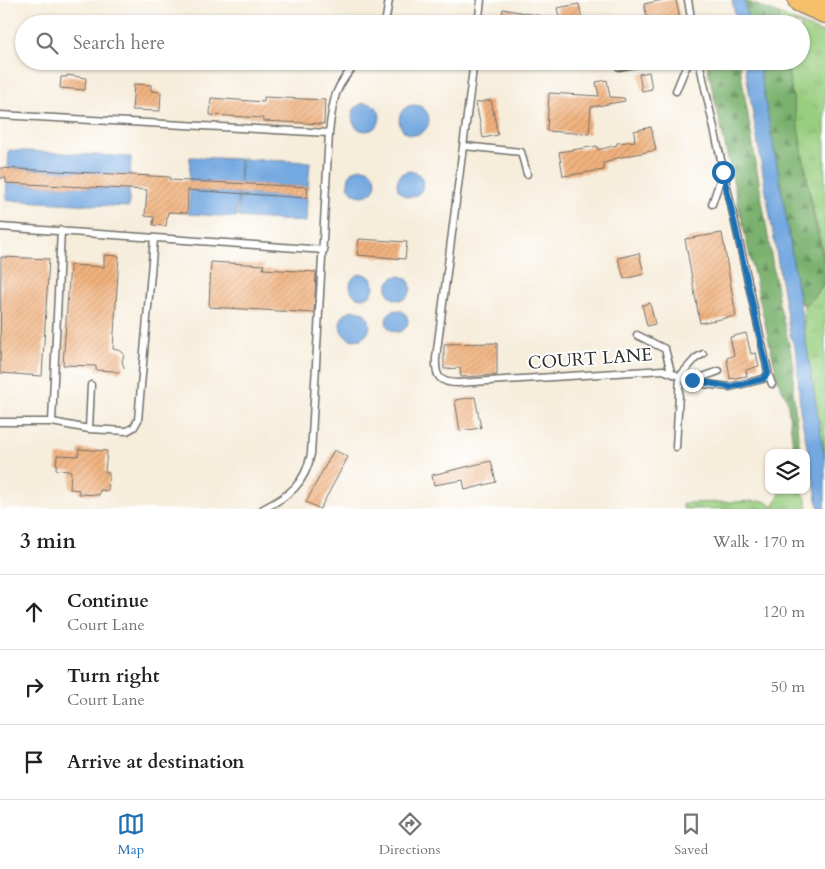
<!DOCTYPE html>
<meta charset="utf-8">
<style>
body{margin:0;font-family:Cardo,serif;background:#f2f2f2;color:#202124}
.controls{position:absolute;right:15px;bottom:15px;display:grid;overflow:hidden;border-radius:10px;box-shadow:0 1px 4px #0004}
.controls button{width:45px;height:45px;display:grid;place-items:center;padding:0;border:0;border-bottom:1px solid #e0e0e0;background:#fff;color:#202124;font:25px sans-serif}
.stop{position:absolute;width:15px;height:15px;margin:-11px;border:4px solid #1f6fb2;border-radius:50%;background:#fff}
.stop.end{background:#1f6fb2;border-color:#fff;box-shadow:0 1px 5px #0008}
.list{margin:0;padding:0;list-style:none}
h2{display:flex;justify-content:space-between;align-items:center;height:65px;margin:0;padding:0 20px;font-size:21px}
h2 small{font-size:16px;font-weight:400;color:#757577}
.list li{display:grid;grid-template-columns:32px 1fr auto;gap:15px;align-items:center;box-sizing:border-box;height:75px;padding:0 20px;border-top:1px solid #e0e0e0}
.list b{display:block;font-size:19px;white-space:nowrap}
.list p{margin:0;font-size:16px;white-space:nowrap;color:#757577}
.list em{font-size:16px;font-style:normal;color:#757577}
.icon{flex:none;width:28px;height:28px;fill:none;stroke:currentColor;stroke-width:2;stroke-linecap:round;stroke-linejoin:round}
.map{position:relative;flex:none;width:825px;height:509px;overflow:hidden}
.search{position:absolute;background:#fff;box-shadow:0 1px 4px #0004;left:15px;right:15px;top:15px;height:55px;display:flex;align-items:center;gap:12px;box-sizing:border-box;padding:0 18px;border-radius:28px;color:#757577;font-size:19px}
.sheet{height:290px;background:#fff}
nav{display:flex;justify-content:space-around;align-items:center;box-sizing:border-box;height:70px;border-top:1px solid #e0e0e0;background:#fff;font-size:14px;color:#757577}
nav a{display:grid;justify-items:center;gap:2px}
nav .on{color:#1f6fb2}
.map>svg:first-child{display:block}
.grass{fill:url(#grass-tufts);stroke:#627c55}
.forest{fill:url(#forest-firs);stroke:#526e4c}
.water{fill:#73a8e0;stroke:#4f6a86}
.building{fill:url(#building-hatch)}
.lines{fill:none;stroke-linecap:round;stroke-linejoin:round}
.lane-casing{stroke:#726f69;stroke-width:9}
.highway-casing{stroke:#726f69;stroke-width:26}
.lane{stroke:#fff;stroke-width:6}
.highway{stroke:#f6c06b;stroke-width:24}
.route{stroke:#1f6fb2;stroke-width:6}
.labels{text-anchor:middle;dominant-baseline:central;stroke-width:4;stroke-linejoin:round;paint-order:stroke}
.street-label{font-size:18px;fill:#2b2b2b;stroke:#fff}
</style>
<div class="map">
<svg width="825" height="509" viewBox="0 0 825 509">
<defs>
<pattern id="grass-tufts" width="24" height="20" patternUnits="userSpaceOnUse" patternTransform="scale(1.25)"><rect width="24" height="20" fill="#99ce7f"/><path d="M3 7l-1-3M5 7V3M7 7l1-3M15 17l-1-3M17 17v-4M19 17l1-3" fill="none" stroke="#84b16e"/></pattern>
<pattern id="forest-firs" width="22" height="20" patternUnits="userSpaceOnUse" patternTransform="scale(1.25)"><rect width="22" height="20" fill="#7ab16e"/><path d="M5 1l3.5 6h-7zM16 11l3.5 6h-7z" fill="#64905b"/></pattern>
<pattern id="building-hatch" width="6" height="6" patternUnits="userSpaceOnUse" patternTransform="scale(1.25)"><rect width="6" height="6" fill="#f1b27e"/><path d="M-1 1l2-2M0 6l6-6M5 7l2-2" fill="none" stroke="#cf996d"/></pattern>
</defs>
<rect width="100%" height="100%" fill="#fff"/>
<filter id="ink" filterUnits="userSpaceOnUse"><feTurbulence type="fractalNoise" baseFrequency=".02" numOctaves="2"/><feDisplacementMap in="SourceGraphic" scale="10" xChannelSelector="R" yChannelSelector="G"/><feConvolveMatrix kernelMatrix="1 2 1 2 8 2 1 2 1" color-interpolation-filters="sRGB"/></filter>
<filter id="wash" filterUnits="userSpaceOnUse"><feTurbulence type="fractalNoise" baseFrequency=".0096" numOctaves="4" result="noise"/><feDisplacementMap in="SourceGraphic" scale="20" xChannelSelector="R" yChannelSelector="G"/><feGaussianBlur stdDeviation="1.12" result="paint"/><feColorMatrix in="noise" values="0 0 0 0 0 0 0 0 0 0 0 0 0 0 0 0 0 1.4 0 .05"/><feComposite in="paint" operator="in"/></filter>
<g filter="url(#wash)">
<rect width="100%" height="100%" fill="#f6eddb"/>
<path class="grass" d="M779,14L825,34V261L813,210L786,61H801V24H780Z
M825,278V460L804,331V306C812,298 821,290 825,278Z
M782,490H800L806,498L808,509H683V503L765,501L773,507Z"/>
<path class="forest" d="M744,0L779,14L780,24H750Z
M706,61H739L779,303L794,365L793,390L800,453H794L787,399L778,381Z
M758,61H786C796,110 803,159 812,208C816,231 825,256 825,279C822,290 811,299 804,306L801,302L796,281Z"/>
<path class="water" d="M732,0H744L749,24H737Z
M744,61H758L783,199L825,460V509H819L800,410L797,354L790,334Z
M352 117a14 14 0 1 1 28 0a14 14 0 1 1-28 0Z
M399 120a15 15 0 1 1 30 0a15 15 0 1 1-30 0Z
M9,150L131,157L130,176L8,168Z
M190,157L240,159L239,184L189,181Z
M241,159L310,162L308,187L240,184Z
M348 182a14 14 0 1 1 28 0a14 14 0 1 1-28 0Z
M397 184a13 13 0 1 1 26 0a13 13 0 1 1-26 0Z
M7,183L129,189V207L6,200Z
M190,190L238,193L236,217L188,214Z
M239,193L307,198L306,222L238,217Z
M350 286a12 12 0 1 1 24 0a12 12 0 1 1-24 0Z
M387 288a12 12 0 1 1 24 0a12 12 0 1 1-24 0Z
M340 325a15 15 0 1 1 30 0a15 15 0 1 1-30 0Z
M386 321a11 11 0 1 1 22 0a11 11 0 1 1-22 0Z"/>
<g id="blocks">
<path class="building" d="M663,0H676L681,24H648L644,4Z
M579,4L583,24H561L557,8Z
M503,9L558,19L557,24H500Z
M649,72L652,89L642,91L639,74Z
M67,75L86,78L85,90L60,88L61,77H67Z
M607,80L610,97L624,98L625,101L591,107L589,134L547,131L549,93L599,96L596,82Z
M134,84L151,85V91L161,92L160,111L132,110Z
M264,97L325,100L324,124L263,121V118L210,115L211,98L264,102Z
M491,100L498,135L483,138L476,103Z
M651,127L656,150L612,159V161L603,163L604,170L563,176L559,152L597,146L598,150L617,145V143L635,141L634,131Z
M0,168L170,177V180L308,187L307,198L188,190L187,213L168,212L166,226L153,225L154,217L145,216L147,190L6,183V178H0Z
M722,233L736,316L700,323L685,239Z
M359,239L407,242L405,259L357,255Z
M639,253L644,274L624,279L618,258Z
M104,255L119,256L113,349L121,351L124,354L122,361L124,368L119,373L114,371L96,370V366L63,365L70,265L104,267Z
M1,257L49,259L42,376L0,373Z
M211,262L264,265L263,269L316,272L314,313L209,307Z
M650,303L655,324L647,326L642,305Z
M746,333L751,354L756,353L759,366L746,370L747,376L730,379L727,358L734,355L730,337Z
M497,343V375L461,377L460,368L444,369V344Z
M475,397L481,428L460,431L455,400Z
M79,449L107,451L105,472L109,473L108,491L100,490L99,495L79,494V490L70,489L71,471L56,470L57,455L78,456Z
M334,450L348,457L320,509L306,502Z
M491,461L496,482L465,490L463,480L434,485L432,475Z"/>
</g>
</g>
<g filter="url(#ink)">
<use href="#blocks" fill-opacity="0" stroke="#726f69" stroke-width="1"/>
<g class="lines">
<defs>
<path id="lane" d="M688,0L692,24
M385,24L389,0
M478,24L481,0
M474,61L436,358C435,376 439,383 458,383L663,370L697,383L730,387L763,379L767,376L768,371L699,61
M504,61L519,63
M619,67L653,61
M676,91L685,69L691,61
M0,115L329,133L311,454C305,484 289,496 263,509
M329,133C333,99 334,86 359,61
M464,146L521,152L527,174
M712,204L723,172
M0,227L324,250
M637,335L665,349L671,372
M768,373L772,384
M692,381L719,371
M0,422H52L89,429L127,431L134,427L138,420L154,239
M52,422L61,230
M89,429L91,385
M676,447L680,376L696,358L703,354"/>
<path id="highway" d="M800,0L825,11"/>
</defs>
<use href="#lane" class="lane-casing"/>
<use href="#highway" class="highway-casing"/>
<use href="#lane" class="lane"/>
<use href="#highway" class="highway"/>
</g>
</g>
<g class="lines" filter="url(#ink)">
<path class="route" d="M692,380L730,387L763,379L768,373L723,172"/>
</g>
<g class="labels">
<g class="street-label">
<text transform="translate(590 359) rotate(-4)">COURT LANE</text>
</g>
</g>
</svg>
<div class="controls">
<button><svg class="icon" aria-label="layers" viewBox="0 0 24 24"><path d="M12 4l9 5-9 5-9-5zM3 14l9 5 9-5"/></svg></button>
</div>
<div class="stop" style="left:723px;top:172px"></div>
<div class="stop end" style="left:692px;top:380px"></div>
<div class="search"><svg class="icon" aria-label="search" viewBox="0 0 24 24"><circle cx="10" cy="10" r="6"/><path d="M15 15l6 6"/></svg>Search here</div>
</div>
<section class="sheet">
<h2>3 min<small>Walk · 170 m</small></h2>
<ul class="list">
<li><svg class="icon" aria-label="ahead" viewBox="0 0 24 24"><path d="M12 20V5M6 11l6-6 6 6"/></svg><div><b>Continue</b><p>Court Lane</p></div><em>120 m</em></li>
<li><svg class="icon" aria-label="right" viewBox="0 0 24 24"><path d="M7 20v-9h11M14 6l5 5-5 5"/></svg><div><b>Turn right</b><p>Court Lane</p></div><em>50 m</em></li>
<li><svg class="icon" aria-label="arrive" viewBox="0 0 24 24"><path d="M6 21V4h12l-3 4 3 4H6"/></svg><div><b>Arrive at destination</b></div></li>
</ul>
</section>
<nav>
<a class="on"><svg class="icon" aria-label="map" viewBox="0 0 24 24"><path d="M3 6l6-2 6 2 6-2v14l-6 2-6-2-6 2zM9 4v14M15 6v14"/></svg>Map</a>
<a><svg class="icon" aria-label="directions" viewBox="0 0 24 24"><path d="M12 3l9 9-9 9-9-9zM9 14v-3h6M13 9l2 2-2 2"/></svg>Directions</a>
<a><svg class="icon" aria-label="saved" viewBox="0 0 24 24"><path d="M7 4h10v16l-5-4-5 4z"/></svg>Saved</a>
</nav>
